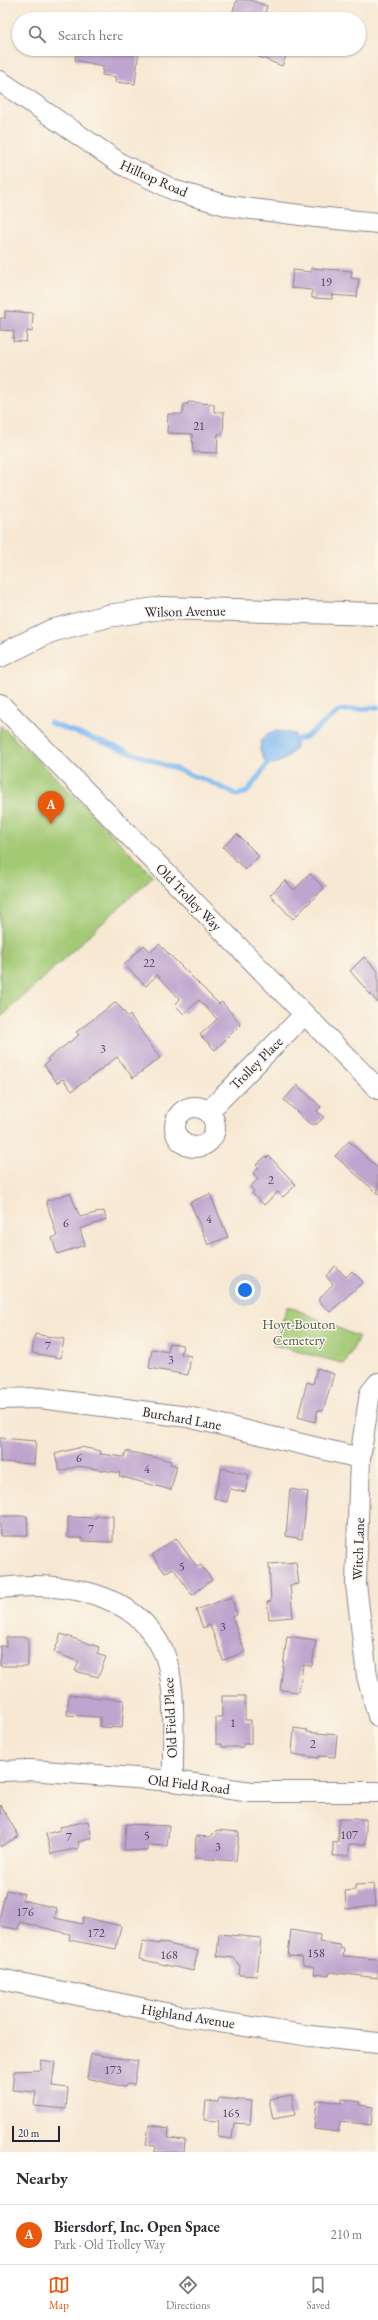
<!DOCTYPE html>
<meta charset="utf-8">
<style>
body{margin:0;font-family:"EB Garamond",serif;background:#f7f7f7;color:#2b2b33}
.scale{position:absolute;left:12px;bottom:10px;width:48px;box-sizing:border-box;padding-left:4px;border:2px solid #22223b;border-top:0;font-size:11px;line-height:14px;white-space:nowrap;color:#22223b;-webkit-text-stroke:3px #fbf7ec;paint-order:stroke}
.you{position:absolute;left:245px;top:1290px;width:14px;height:14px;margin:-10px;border:3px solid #fff;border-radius:50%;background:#1a73e8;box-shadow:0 0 0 6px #1a73e833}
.badge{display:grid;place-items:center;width:26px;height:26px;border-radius:50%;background:#ea580c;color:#fff;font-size:13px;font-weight:700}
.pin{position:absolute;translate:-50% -33px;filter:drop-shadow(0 1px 2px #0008)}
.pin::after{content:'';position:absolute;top:21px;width:14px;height:12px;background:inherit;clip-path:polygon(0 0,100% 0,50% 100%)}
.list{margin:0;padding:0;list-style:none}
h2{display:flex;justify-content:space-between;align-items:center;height:52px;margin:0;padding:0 16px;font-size:17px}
h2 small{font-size:13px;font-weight:400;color:#7c7c81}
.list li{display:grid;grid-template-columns:26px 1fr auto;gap:12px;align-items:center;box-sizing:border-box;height:60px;padding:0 16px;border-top:1px solid #e1e1e2}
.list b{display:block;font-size:15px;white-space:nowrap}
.list p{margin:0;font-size:13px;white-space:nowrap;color:#7c7c81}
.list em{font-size:13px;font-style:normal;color:#7c7c81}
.icon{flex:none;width:22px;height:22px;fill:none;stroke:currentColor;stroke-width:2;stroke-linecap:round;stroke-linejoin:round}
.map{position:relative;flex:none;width:378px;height:2152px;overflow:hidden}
.search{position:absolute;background:#fff;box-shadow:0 1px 3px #0004;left:12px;right:12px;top:12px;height:44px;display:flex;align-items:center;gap:10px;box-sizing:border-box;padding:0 14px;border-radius:22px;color:#7c7c81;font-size:15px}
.sheet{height:112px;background:#fff}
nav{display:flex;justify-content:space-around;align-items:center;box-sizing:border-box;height:56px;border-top:1px solid #e1e1e2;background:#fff;font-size:11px;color:#7c7c81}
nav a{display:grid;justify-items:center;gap:2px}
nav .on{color:#ea580c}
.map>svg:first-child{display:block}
.green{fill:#a3c974;stroke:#627658}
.water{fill:#7fbbf1;stroke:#506e96}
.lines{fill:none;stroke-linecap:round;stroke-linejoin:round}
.stream{stroke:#7fbbf1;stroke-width:5}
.building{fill:#bea4ce}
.minor-casing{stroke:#8c8587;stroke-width:22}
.major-casing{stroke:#8c8587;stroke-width:24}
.minor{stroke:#fff;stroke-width:20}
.major{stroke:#fff;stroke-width:22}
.labels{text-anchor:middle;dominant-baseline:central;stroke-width:3;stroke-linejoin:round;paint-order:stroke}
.number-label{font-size:12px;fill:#494260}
.street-label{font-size:14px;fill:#22223b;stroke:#fbf7ec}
.park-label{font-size:14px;fill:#4f5c4f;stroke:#fbf7ec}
</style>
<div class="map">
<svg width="378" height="2152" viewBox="0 0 378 2152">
<rect width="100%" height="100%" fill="#fbf7ec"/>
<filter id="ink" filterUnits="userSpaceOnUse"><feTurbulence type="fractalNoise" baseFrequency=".025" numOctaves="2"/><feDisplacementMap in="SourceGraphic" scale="8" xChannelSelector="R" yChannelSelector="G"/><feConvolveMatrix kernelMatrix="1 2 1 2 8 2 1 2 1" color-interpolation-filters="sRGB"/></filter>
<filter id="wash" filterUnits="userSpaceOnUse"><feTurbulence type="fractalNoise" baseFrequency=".012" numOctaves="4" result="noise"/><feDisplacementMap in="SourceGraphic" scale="16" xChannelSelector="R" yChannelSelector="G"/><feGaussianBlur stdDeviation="0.9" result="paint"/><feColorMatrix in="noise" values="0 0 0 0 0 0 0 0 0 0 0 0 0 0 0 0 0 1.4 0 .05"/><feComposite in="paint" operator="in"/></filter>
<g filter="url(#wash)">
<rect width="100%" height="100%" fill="#f7e8d3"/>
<path class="green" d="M0,725L49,771L153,876L0,1018Z
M288,1306L359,1337L345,1364L273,1345Z"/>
<path class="water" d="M277,731L295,734L296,747C288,758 280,765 266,764L260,750L261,741L268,733Z"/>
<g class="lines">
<path class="stream" d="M50,723L208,781L237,795L247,792L272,758
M291,741L306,737L339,711L378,707"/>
</g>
<g id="blocks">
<path class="building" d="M237,0H251L267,6L263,19H230Z
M77,49L124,52V49H139L135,84L115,82L116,77L102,75L103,66L75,60Z
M239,49H289L282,66Z
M311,268L352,271L351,278L359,279L357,297L332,295V299L312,298V290L291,288L293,270L311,272Z
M5,311L33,313L32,332L27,331L26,342L13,341L14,331L0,330V318H5Z
M188,402L214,404V412H224L223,434H218L217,453L193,452L192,434L167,433L168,414H183L184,404H188Z
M237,834L259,856L245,870L223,847Z
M310,874L324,888L293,919L270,895L285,880L294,890Z
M159,944L219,1004L222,1002L239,1022L240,1025L215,1050L200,1035L217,1019L199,1000L184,1014L175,1005L180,999L157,975L146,986L124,965L144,945L151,952Z
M364,957L378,971V1003L350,971Z
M116,1002L128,1017L130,1015L160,1058L133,1078L117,1057L72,1091L63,1079L57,1083L44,1065L49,1061L47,1059L79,1035L76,1032Z
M297,1085L321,1107L317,1111L324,1117L317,1124H310L284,1100Z
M349,1141L378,1168V1194L335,1156Z
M266,1156L267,1158L269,1156L296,1185L283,1197L278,1192L264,1205L252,1193L254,1191L250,1187L258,1179L253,1173L259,1168L256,1165Z
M70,1193L80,1217L104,1211L106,1220L80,1229L85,1245L57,1254L52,1238L57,1236L46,1201Z
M210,1194L228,1237L208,1245L190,1202Z
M335,1266L346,1277L352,1271L363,1282L330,1312L318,1300L333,1284L326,1276Z
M35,1334L64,1339L61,1358L32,1353Z
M169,1343L183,1345L181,1354L191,1356L188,1375L149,1368L152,1349L168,1352Z
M317,1368L334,1374L323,1411L318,1410L315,1422L298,1417L307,1382L313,1384Z
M0,1438L36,1441L34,1464L0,1462Z
M81,1447L101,1451L100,1454L124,1457L126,1451L171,1461L170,1464L177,1466L171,1490L119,1476L120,1473L79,1466L59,1471L55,1454Z
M222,1468L249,1475L245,1492L230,1489L227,1502L214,1498Z
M290,1489L308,1492L302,1539L286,1536Z
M0,1516H27L28,1536H0Z
M96,1516H113V1542L82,1541V1538H68V1517L96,1518Z
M176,1538L197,1567L201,1565L212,1580L192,1595L173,1568L165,1573L152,1555Z
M296,1562L299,1584L290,1585L293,1617L269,1619L267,1602L271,1601L269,1564Z
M231,1597L237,1615L232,1617L245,1652L223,1660L210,1625L203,1628L196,1610Z
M61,1634L99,1647L97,1654L106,1657L98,1677L75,1671L79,1662L54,1652Z
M287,1636L316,1640L312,1666L303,1665L299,1692L280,1690Z
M6,1637H28V1666H0V1646H6Z
M69,1695L124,1700L122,1728L100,1727V1717L67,1715Z
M222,1696H245V1720H251V1744H243V1747H222V1744H216V1717H222Z
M294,1728L307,1730V1732L337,1735L335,1757L319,1756L318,1758L292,1754Z
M0,1805L19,1836L0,1847Z
M339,1819H366V1844H349V1856H333V1842L338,1843Z
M88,1821L92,1838L78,1842L79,1848L51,1854L46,1834L61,1830L60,1827Z
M126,1824L169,1826L167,1846L148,1845V1851L124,1850Z
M217,1830L239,1832L236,1861L195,1858L196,1836L210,1837Z
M374,1884L376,1906L346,1909L345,1891L355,1890V1885Z
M6,1890L24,1894L22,1900L57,1908L55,1918L82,1924L83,1917L121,1926L116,1949L69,1940L70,1934L20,1922L18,1929H16L0,1926V1916Z
M291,1930L320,1935L319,1942L340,1945V1948L344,1949L343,1956L378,1959V1978L330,1972L329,1976L314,1974L315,1967L303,1965L302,1957L288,1956Z
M219,1934L261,1938L257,1976L239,1975L240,1966L234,1958L217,1956Z
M143,1941L159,1944V1942L198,1951L193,1971L139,1959Z
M91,2054L138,2061L134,2085L127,2084L125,2087L87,2078Z
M41,2060L55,2062L52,2086L68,2088L66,2109L34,2106L36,2092L12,2090L14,2071L40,2070Z
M292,2095L295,2115L273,2119L269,2099Z
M219,2098L252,2101L250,2124L234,2123L232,2139L218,2137L219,2121L204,2120L206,2101L218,2102Z
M342,2099L361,2102L360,2105L373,2107L371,2125L340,2121L338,2132L314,2129L317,2100L342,2103Z
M149,2125L169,2128L168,2138L185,2140L184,2152H155L156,2146L146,2145Z"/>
</g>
</g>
<g filter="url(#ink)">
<use href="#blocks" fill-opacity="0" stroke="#8c8587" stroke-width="1"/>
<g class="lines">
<defs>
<path id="minor" d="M0,81L121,164L176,191L229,206L316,217L378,223
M0,704L378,1089
M175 1127a20 20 0 1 1 40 0a20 20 0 1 1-40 0Z
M208,1112L304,1015
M378,1383L370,1393L360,1458L356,1584L367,1676L378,1716
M0,1399L40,1398L188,1417L360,1458
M0,1588C59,1581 135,1590 163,1651C178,1683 172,1745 173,1781
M0,1771L31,1770L173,1781L252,1792H378
M0,1979L180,2016L310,2036L378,2043"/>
<path id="major" d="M0,656L51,631L108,616L162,608L378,614"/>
</defs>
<use href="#minor" class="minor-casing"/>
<use href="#major" class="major-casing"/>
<use href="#minor" class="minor"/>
<use href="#major" class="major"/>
</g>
</g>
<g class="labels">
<g class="number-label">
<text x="326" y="282">19</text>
<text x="199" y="426">21</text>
<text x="149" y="963">22</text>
<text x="103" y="1049">3</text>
<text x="271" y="1180">2</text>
<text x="209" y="1219">4</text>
<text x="66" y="1223">6</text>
<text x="48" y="1346">7</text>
<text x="171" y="1360">3</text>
<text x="79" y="1458">6</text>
<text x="147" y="1469">4</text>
<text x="91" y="1529">7</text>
<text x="182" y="1566">5</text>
<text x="223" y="1627">3</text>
<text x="233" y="1723">1</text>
<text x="313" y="1744">2</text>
<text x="147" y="1835">5</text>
<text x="349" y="1835">107</text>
<text x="69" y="1837">7</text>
<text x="218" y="1847">3</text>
<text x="25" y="1912">176</text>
<text x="96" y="1933">172</text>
<text x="316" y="1953">158</text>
<text x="169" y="1955">168</text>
<text x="113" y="2070">173</text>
<text x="231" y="2113">165</text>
</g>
<g class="street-label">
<text transform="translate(154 178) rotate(24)">Hilltop Road</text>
<text transform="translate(185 611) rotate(-1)">Wilson Avenue</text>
<text transform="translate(189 897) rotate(46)">Old Trolley Way</text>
<text transform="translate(256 1063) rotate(-45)">Trolley Place</text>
<text transform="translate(182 1418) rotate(10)">Burchard Lane</text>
<text transform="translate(358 1549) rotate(-88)">Witch Lane</text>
<text transform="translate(170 1718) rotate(-93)">Old Field Place</text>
<text transform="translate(189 1784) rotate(7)">Old Field Road</text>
<text transform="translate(188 2016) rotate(9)">Highland Avenue</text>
</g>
<g class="park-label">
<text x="299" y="1324">Hoyt-Bouton<tspan x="299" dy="16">Cemetery</tspan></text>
</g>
</g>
</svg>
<div class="scale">20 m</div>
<div class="you"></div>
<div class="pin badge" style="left:51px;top:824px">A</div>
<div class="search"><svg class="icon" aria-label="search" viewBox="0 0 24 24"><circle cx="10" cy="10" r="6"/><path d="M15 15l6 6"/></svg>Search here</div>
</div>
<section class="sheet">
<h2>Nearby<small></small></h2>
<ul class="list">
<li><span class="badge">A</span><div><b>Biersdorf, Inc. Open Space</b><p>Park · Old Trolley Way</p></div><em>210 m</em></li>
</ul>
</section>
<nav>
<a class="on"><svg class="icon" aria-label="map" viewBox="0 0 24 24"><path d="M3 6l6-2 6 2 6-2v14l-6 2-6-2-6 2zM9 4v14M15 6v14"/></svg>Map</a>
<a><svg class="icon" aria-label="directions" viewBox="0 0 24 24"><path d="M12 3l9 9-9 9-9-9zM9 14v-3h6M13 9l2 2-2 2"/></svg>Directions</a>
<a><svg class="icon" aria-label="saved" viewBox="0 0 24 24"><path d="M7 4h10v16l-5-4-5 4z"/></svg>Saved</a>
</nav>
